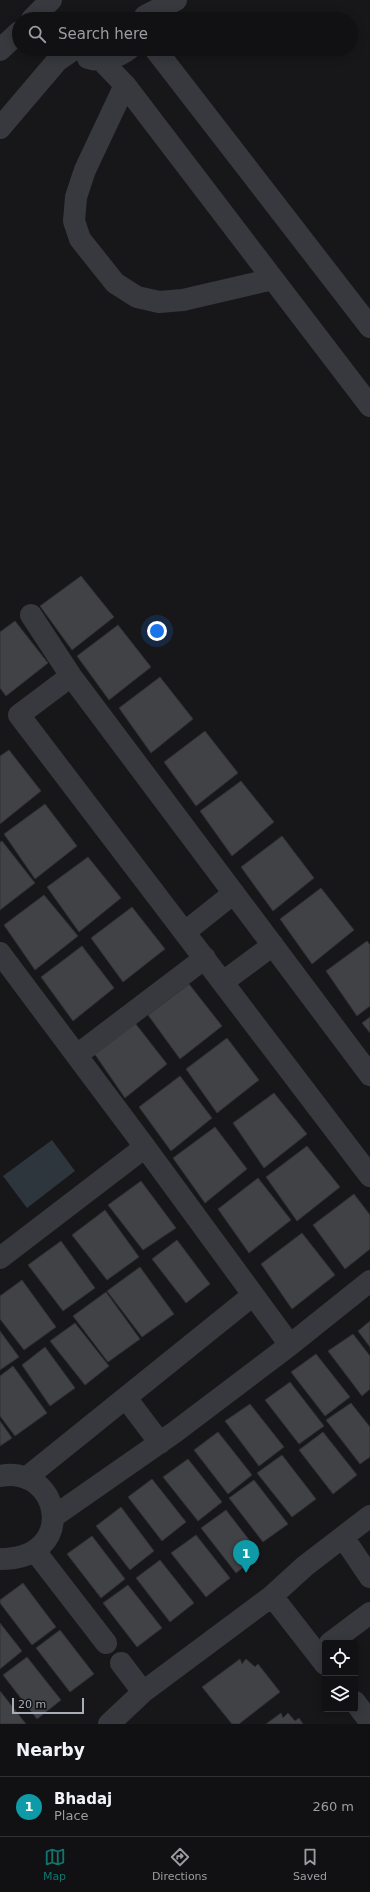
<!DOCTYPE html>
<style>
body{margin:0;font-family:"DejaVu Sans",sans-serif;background:#1e1f21;color:#f1f3f6}
.controls{position:absolute;right:12px;bottom:12px;display:grid;overflow:hidden;border-radius:4px;box-shadow:0 2px 10px #0003}
.controls button{width:36px;height:36px;display:grid;place-items:center;padding:0;border:0;border-bottom:1px solid #303133;background:#111113;color:#f1f3f6;font:20px sans-serif}
.scale{position:absolute;left:12px;bottom:10px;width:72px;box-sizing:border-box;padding-left:4px;border:2px solid #a9adb9;border-top:0;font-size:11px;line-height:14px;white-space:nowrap;color:#a9adb9;-webkit-text-stroke:3px #121214;paint-order:stroke}
.you{position:absolute;left:157px;top:631px;width:14px;height:14px;margin:-10px;border:3px solid #fff;border-radius:50%;background:#1a73e8;box-shadow:0 0 0 6px #1a73e833}
.badge{display:grid;place-items:center;width:26px;height:26px;border-radius:50%;background:#0f766e;color:#fff;font-size:13px;font-weight:700}
.pin{position:absolute;translate:-50% -33px;filter:drop-shadow(0 1px 2px #0008)}
.pin::after{content:'';position:absolute;top:21px;width:14px;height:12px;background:inherit;clip-path:polygon(0 0,100% 0,50% 100%)}
.list{margin:0;padding:0;list-style:none}
h2{display:flex;justify-content:space-between;align-items:center;height:52px;margin:0;padding:0 16px;font-size:17px}
h2 small{font-size:13px;font-weight:400;color:#9c9da0}
.list li{display:grid;grid-template-columns:26px 1fr auto;gap:12px;align-items:center;box-sizing:border-box;height:60px;padding:0 16px;border-top:1px solid #303133}
.list b{display:block;font-size:15px;white-space:nowrap}
.list p{margin:0;font-size:13px;white-space:nowrap;color:#9c9da0}
.list em{font-size:13px;font-style:normal;color:#9c9da0}
.icon{flex:none;width:22px;height:22px;fill:none;stroke:currentColor;stroke-width:2;stroke-linecap:round;stroke-linejoin:round}
.map{position:relative;flex:none;width:370px;height:1724px;overflow:hidden}
.search{position:absolute;background:#111113;box-shadow:0 2px 10px #0003;left:12px;right:12px;top:12px;height:44px;display:flex;align-items:center;gap:10px;box-sizing:border-box;padding:0 14px;border-radius:22px;color:#9c9da0;font-size:15px}
.sheet{height:112px;background:#111113}
nav{display:flex;justify-content:space-around;align-items:center;box-sizing:border-box;height:56px;border-top:1px solid #303133;background:#111113;font-size:11px;color:#9c9da0}
nav a{display:grid;justify-items:center;gap:2px}
nav .on{color:#0f766e}
.map>svg:first-child{display:block}
.water{fill:#2d353d}
.building{fill:#414246;stroke:#313135}
.lines{fill:none;stroke-linecap:round;stroke-linejoin:round}
.minor{stroke:#38393e;stroke-width:22}
</style>
<div class="map">
<svg width="370" height="1724" viewBox="0 0 370 1724">
<rect width="100%" height="100%" fill="#171719"/>
<path class="water" d="M52,1140L75,1171L27,1208L3,1176Z"/>
<path class="building" d="M81,576L114,617L72,650L40,606Z
M15,621L48,663L6,696L0,688V632Z
M118,625L151,667L109,700L77,656Z
M160,677L193,719L151,753L119,708Z
M205,731L238,773L196,806L164,762Z
M9,750L41,791L0,824V756Z
M241,781L274,822L232,856L200,811Z
M45,804L77,846L35,879L4,834Z
M282,836L314,878L273,911L241,867Z
M2,841L35,883L0,910V842Z
M88,857L121,898L79,932L47,887Z
M321,888L354,930L312,964L280,919Z
M44,895L78,936L35,970L4,925Z
M132,907L165,949L123,982L91,938Z
M367,941L370,945V1006L357,1016L326,971Z
M82,946L114,988L73,1021L41,977Z
M189,984L222,1026L180,1059L148,1015Z
M370,1017V1033L362,1023Z
M135,1023L167,1064L125,1098L94,1053Z
M227,1038L259,1080L217,1113L186,1069Z
M180,1076L212,1118L171,1151L139,1107Z
M274,1093L307,1134L264,1168L233,1123Z
M215,1127L247,1169L205,1203L173,1158Z
M307,1146L340,1187L297,1221L266,1177Z
M258,1178L291,1220L249,1253L218,1209Z
M141,1181L176,1228L143,1250L108,1205Z
M354,1194L370,1215V1249L345,1269L313,1225Z
M105,1210L139,1257L107,1280L72,1235Z
M302,1233L335,1275L292,1309L261,1264Z
M177,1240L210,1284L186,1303L152,1259Z
M61,1241L95,1288L63,1311L28,1265Z
M140,1267L174,1314L142,1337L107,1291Z
M22,1280L56,1327L24,1350L0,1319V1296Z
M106,1292L140,1339L108,1362L73,1316Z
M370,1321V1347L358,1331Z
M75,1323L109,1366L85,1385L50,1341Z
M0,1331L19,1357L0,1370Z
M353,1334L370,1356V1389L362,1396L328,1351Z
M45,1347L75,1388L50,1406L22,1365Z
M316,1354L350,1397L325,1416L291,1372Z
M13,1366L47,1413L15,1436L0,1416V1376Z
M290,1382L324,1426L299,1444L265,1400Z
M351,1403L370,1427V1457L360,1464L326,1420Z
M250,1404L284,1447L259,1466L225,1421Z
M0,1421L12,1438L0,1446Z
M218,1432L252,1475L228,1494L194,1450Z
M323,1432L357,1475L333,1494L299,1450Z
M282,1455L316,1499L292,1517L257,1473Z
M188,1459L222,1502L198,1521L163,1477Z
M152,1479L186,1522L162,1541L128,1497Z
M254,1480L288,1524L263,1542L229,1498Z
M121,1507L154,1551L130,1570L96,1526Z
M226,1510L260,1554L236,1573L201,1528Z
M196,1535L230,1578L206,1597L171,1553Z
M92,1536L125,1579L101,1598L67,1554Z
M160,1560L194,1603L170,1622L136,1578Z
M23,1583L56,1627L32,1645L0,1603V1600Z
M128,1585L162,1628L137,1647L103,1603Z
M0,1623L22,1651L0,1669Z
M60,1630L94,1674L70,1692L36,1648Z
M27,1657L61,1700L37,1719L3,1675Z
M240,1659L242,1664L246,1659L255,1667L258,1664L280,1692L239,1724H232L202,1687Z
M0,1691L26,1724H0Z
M281,1713L283,1718L288,1713L295,1721L299,1718L303,1724H266Z"/>
<g class="lines">
<path class="minor" d="M145,16L176,0
M32,19L51,0
M155,49L370,327
M0,50L19,32
M88,58C102,63 119,57 129,49
M100,59L125,85L370,406
M125,85L85,170L76,197L74,221L80,239L115,283L137,297L159,302L183,300L273,279
M0,128L57,61L70,52
M31,615L71,676L370,1075
M71,676L19,715L370,1176
M185,932L234,893
M0,953L145,1147L290,1345L175,1432L53,1517
M223,982L273,945
M77,1055L205,958
M0,1258L145,1147
M290,1345L370,1281
M126,1398L160,1443
M0,1476C60,1464 80,1559 0,1559
M26,1478L253,1295
M343,1537L370,1577
M35,1551L106,1643
M272,1596L325,1664
M330,1643L370,1613
M121,1663L143,1692
M355,1702L370,1722
M109,1724L143,1692L272,1596L305,1566L370,1516"/>
</g>
</svg>
<div class="controls">
<button><svg class="icon" aria-label="locate" viewBox="0 0 24 24"><circle cx="12" cy="12" r="6"/><path d="M12 2v4M12 18v4M2 12h4M18 12h4"/></svg></button>
<button><svg class="icon" aria-label="layers" viewBox="0 0 24 24"><path d="M12 4l9 5-9 5-9-5zM3 14l9 5 9-5"/></svg></button>
</div>
<div class="scale">20 m</div>
<div class="you"></div>
<div class="pin badge" style="left:246px;top:1573px;background:#0f9aa8">1</div>
<div class="search"><svg class="icon" aria-label="search" viewBox="0 0 24 24"><circle cx="10" cy="10" r="6"/><path d="M15 15l6 6"/></svg>Search here</div>
</div>
<section class="sheet">
<h2>Nearby<small></small></h2>
<ul class="list">
<li><span class="badge" style="background:#0f9aa8">1</span><div><b>Bhadaj</b><p>Place</p></div><em>260 m</em></li>
</ul>
</section>
<nav>
<a class="on"><svg class="icon" aria-label="map" viewBox="0 0 24 24"><path d="M3 6l6-2 6 2 6-2v14l-6 2-6-2-6 2zM9 4v14M15 6v14"/></svg>Map</a>
<a><svg class="icon" aria-label="directions" viewBox="0 0 24 24"><path d="M12 3l9 9-9 9-9-9zM9 14v-3h6M13 9l2 2-2 2"/></svg>Directions</a>
<a><svg class="icon" aria-label="saved" viewBox="0 0 24 24"><path d="M7 4h10v16l-5-4-5 4z"/></svg>Saved</a>
</nav>
